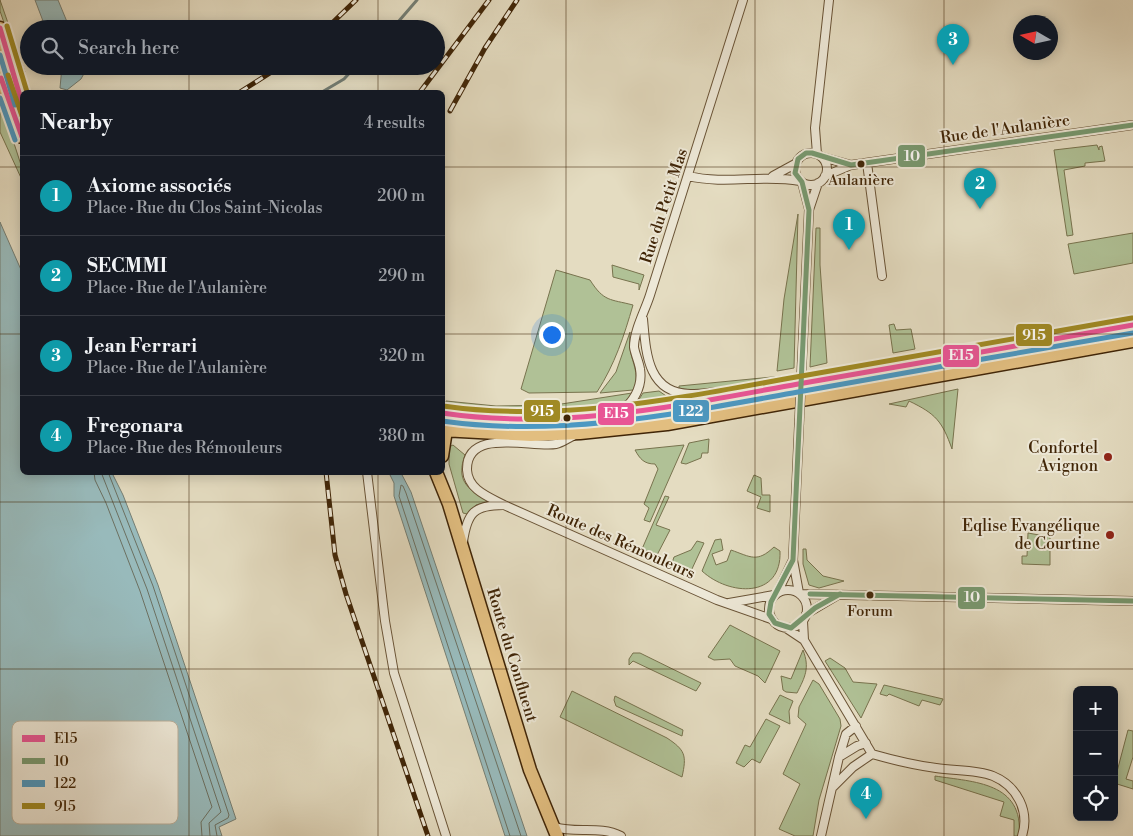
<!DOCTYPE html>
<meta charset="utf-8">
<style>
body{margin:0;font-family:"Libre Bodoni",serif;background:#20242c;color:#f1f3f6}
.controls{position:absolute;right:15px;bottom:15px;display:grid;overflow:hidden;border-radius:8px;box-shadow:0 2px 12px #0003}
.controls button{width:45px;height:45px;display:grid;place-items:center;padding:0;border:0;border-bottom:1px solid #363941;background:#171b24;color:#f1f3f6;font:25px sans-serif}
.compass{position:absolute;left:1013px;top:15px;width:45px;height:45px;border-radius:50%;background:#171b24;box-shadow:0 2px 12px #0003;rotate:279deg}
.you{position:absolute;left:551px;top:334px;width:18px;height:18px;margin:-12px;border:4px solid #fff;border-radius:50%;background:#1a73e8;box-shadow:0 0 0 8px #1a73e833}
.badge{display:grid;place-items:center;width:32px;height:32px;border-radius:50%;background:#c59692;color:#fff;font-size:16px;font-weight:700}
.pin{position:absolute;translate:-50% -41px;filter:drop-shadow(0 1px 2px #0008)}
.pin::after{content:'';position:absolute;top:26px;width:18px;height:15px;background:inherit;clip-path:polygon(0 0,100% 0,50% 100%)}
.list{margin:0;padding:0;list-style:none}
h2{display:flex;justify-content:space-between;align-items:center;height:65px;margin:0;padding:0 20px;font-size:21px}
h2 small{font-size:16px;font-weight:400;color:#9ea1a6}
.list li{display:grid;grid-template-columns:32px 1fr auto;gap:15px;align-items:center;box-sizing:border-box;height:80px;padding:0 20px;border-top:1px solid #363941}
.list b{display:block;font-size:19px;white-space:nowrap}
.list p{margin:0;font-size:16px;white-space:nowrap;color:#9ea1a6}
.list em{font-size:16px;font-style:normal;color:#9ea1a6}
.icon{flex:none;width:28px;height:28px;fill:none;stroke:currentColor;stroke-width:2;stroke-linecap:round;stroke-linejoin:round}
.map{position:relative;flex:none;width:1133px;height:836px;overflow:hidden}
.search{position:absolute;background:#171b24;box-shadow:0 2px 12px #0003;left:20px;top:20px;width:425px;height:55px;display:flex;align-items:center;gap:12px;box-sizing:border-box;padding:0 18px;border-radius:28px;color:#9ea1a6;font-size:19px}
.panel{position:absolute;background:#171b24;box-shadow:0 2px 12px #0003;left:20px;top:90px;width:425px;height:385px;border-radius:8px}
.map>svg:first-child{display:block}
.green{fill:#b0c196;stroke:#78734e}
.water{fill:#98babb;stroke:#757e73}
.lines{fill:none;stroke-linecap:round;stroke-linejoin:round}
.shore{stroke:#6c7061;stroke-width:1}
.stream{stroke:#757e73;stroke-width:3}
.minor-casing{stroke:#695336;stroke-width:10}
.primary-casing{stroke:#402507;stroke-width:15}
.minor{stroke:#ede8d7;stroke-width:8}
.primary{stroke:#e2be80;stroke-width:12}
.rail-casing{stroke:#402507;stroke-width:5}
.rail{stroke:#ede8d7;stroke-width:3;stroke-dasharray:9;stroke-linecap:butt}
.minor-bridge-casing{stroke:#695336;stroke-width:10;stroke-linecap:butt}
.minor-bridge{stroke:#ede8d7;stroke-width:8}
.bus-1-casing{stroke:#ede8d7;stroke-width:9}
.bus-2-casing{stroke:#ede8d7;stroke-width:9}
.bus-3-casing{stroke:#ede8d7;stroke-width:9}
.bus-4-casing{stroke:#ede8d7;stroke-width:9}
.bus-1{stroke:#e85595;stroke-width:5}
.bus-2{stroke:#779a71;stroke-width:5}
.bus-3{stroke:#4b98c2;stroke-width:5}
.bus-4{stroke:#a08a24;stroke-width:5}
.grid{fill:none;stroke:#402507;stroke-width:1;stroke-opacity:0.55}
.bus-dot{fill:#402507;stroke:#ede8d7;stroke-width:2}
.poi-dot{fill:#8f2418;stroke:#ede8d7;stroke-width:2}
.labels{text-anchor:middle;dominant-baseline:central;stroke-width:4;stroke-linejoin:round;paint-order:stroke}
.bus-label{font-size:15px;fill:#402507;stroke:#ede8d7}
.street-label{font-size:16px;fill:#402507;stroke:#ede8d7}
.poi-label{font-size:16px;fill:#402507;stroke:#ede8d7;text-anchor:end}
.key{fill:#ede8d7;stroke:#b9ae99;stroke-width:1}
.key-label{font-size:14px;fill:#402507}
.line-badge{stroke:#ede8d7;stroke-width:2}
.badge-label{font-size:14px;text-anchor:middle;font-weight:bold;fill:#fff}
</style>
<div class="map">
<svg width="1133" height="836" viewBox="0 0 1133 836">
<rect width="100%" height="100%" fill="#e4dcc1"/>
<filter id="stains"><feTurbulence type="fractalNoise" baseFrequency=".004" numOctaves="4"/><feColorMatrix values="0 0 0 0 .2 0 0 0 0 .09 0 0 0 0 .02 0 0 0 .5 -.17"/></filter>
<radialGradient id="worn" r=".72"><stop offset=".6" stop-color="#630" stop-opacity="0"/><stop offset="1" stop-color="#630" stop-opacity=".3"/></radialGradient>
<path class="green" d="M0,0L25,72L21,73L0,11Z
M0,100L22,168V180L0,132Z
M1097,145L1099,150V147L1102,146L1105,161L1085,163V166L1064,170L1073,235L1067,236L1054,150Z
M798,214L794,368L777,371L784,299Z
M816,228H820V265L827,363L810,367Z
M1133,233V263L1074,274L1068,244Z
M612,265L644,275L639,290V284L613,277Z
M556,270L590,280C604,302 610,299 633,305C624,336 615,364 597,392L529,393L521,389Z
M894,324L896,330L911,329L915,349L893,353L889,325Z
M1133,329V335L809,394L810,387Z
M630,332C630,337 629,343 630,349C632,362 641,378 633,390L600,393L616,372Z
M793,375V379C765,383 704,395 679,388V386Z
M958,389L952,449C942,421 936,414 909,401L906,407L889,404Z
M792,390L791,398L657,420L546,430V425Z
M659,391L669,398V402L635,406L643,393Z
M632,393V397L612,408L559,413H517L446,408V401L496,406L555,405Z
M709,439L708,453H702L701,458L686,464L681,463L689,443Z
M453,445L465,455C456,479 466,490 488,499L487,502L476,505L467,514L463,513L449,464V447Z
M684,445L650,522L644,520L649,508L644,504L658,469L655,464C644,464 640,459 635,450Z
M754,475L761,478L762,495H770V512L757,508L761,497L747,491Z
M665,496L669,497L656,525L670,530L657,555L642,549Z
M1028,533L1050,537V565L1022,564V556H1027Z
M721,539L723,550L712,554L716,565L727,561L731,550C751,557 757,563 774,547L780,551C782,599 729,596 702,571L715,540Z
M697,541L704,543L691,571L672,563L674,557L691,550Z
M803,549H806L807,560L823,576L844,581L819,588L809,585L803,564Z
M730,625L780,651L765,683L758,676L735,666L730,659L714,660L708,657Z
M803,650C810,668 805,677 797,693L786,692L783,690L781,676L791,679Z
M633,653H640L701,683L696,691L633,661L629,665V659Z
M830,658L845,668L853,682L877,684L861,718L825,661Z
M813,680L819,684L840,719L841,726L819,800L813,836H795L779,829L800,784L783,774L806,724L798,717L799,707Z
M884,685L943,699L940,705L922,700L919,706L889,694L887,696L880,694Z
M572,691L667,738C685,750 687,755 682,777L560,717Z
M780,695L793,701L789,711L790,724L769,714Z
M615,696L683,730L682,736L616,706L614,700Z
M766,719L780,726L760,763L752,759L744,767L736,763L745,745L750,747Z
M1128,730L1133,731V757L1126,779L1133,781V789L1114,783Z
M935,776C974,782 1024,782 1019,836H1014V820L1000,816L1004,802L935,780Z"/>
<path class="water" d="M35,0H58L70,29H46Z
M62,66H86L87,68L81,79L67,90L60,88Z
M0,222L22,272V472L112,473L123,495L158,585L236,819L219,827L222,836H0Z
M395,472L401,473L411,492L527,836H505L394,496V483L390,475Z"/>
<g class="lines">
<path class="shore" d="M94,472L95,480L106,503L140,591L212,807L201,822L202,836
M101,472L147,589L221,812L209,823L210,836
M108,472L153,586L229,815L228,818L215,825L217,836
M510,836L399,496L401,485L403,486L406,493L521,836"/>
<path class="stream" d="M392,29L417,0
M322,92L344,79L356,66"/>
<defs>
<path id="minor" d="M795 169a16 16 0 1 1 32 0a16 16 0 1 1-32 0Z
M817,154L815,128L829,0
M822,157L851,165L1133,125
M867,163L882,276
M688,176C726,185 763,174 800,181
M773,176L795,164
M825,176L851,165
M802,182L809,209
M643,319C646,352 647,393 690,394C707,394 723,390 740,391
M802,361L809,210L818,183
M620,413C633,402 643,387 640,369C639,362 635,354 634,347C634,330 645,311 650,295L743,0
M799,426L793,560L799,593
M573,436C568,438 562,443 556,444C531,448 466,427 467,470C468,490 489,497 504,505L717,600L771,619
M367,472L385,621L394,673L446,836
M463,542C467,513 474,505 503,505
M769 609a19 19 0 1 1 38 0a19 19 0 1 1-38 0Z
M778,591L793,560
M801,594L1133,601
M729,603L774,595
M806,614L838,595
M803,621L804,640
M786,628L804,640L872,754C893,760 914,765 936,768C954,771 976,769 993,776C1017,786 1030,811 1022,836
M839,757L846,734L856,726
M833,787L853,767L872,754
M555,827C577,834 599,825 621,836
M821,836L839,757L857,746L866,743"/>
<path id="primary" d="M0,28L22,103
M0,74L22,137
M442,413C518,427 595,417 671,407L1133,325
M442,430L531,435L580,433L667,424L1133,341
M442,456L446,430L444,424
M436,472L449,504L530,770L557,836"/>
</defs>
<use href="#minor" class="minor-casing"/>
<use href="#primary" class="primary-casing"/>
<use href="#minor" class="minor"/>
<use href="#primary" class="primary"/>
<defs>
<path id="rail" d="M326,29L356,0
M240,92L281,66
M420,92L489,0
M450,111L485,48L517,0
M326,472L335,555L346,594L428,836"/>
</defs>
<use href="#rail" class="rail-casing"/>
<use href="#rail" class="rail"/>
<defs>
<path id="minor-bridge" d="M799,426L802,361"/>
</defs>
<use href="#minor-bridge" class="minor-bridge-casing"/>
<use href="#minor-bridge" class="minor-bridge"/>
<defs>
<path id="bus-1" d="M0,28L22,103
M1,78L22,137
M442,413C562,431 681,405 798,384C910,365 1021,345 1133,325"/>
<path id="bus-2" d="M810,594L1133,601
M840,594L815,608L791,628L775,623L769,614L771,602L793,560L809,210L802,182L795,173L798,159L806,153H812L851,165L1133,125"/>
<path id="bus-3" d="M0,55L15,105
M0,98L15,140
M442,421C562,438 681,413 798,392C910,372 1021,352 1133,333"/>
<path id="bus-4" d="M7,26L27,92
M8,75L22,116
M443,406C562,423 679,398 796,377C908,357 1020,337 1132,318"/>
</defs>
<use href="#bus-1" class="bus-1-casing"/>
<use href="#bus-2" class="bus-2-casing"/>
<use href="#bus-3" class="bus-3-casing"/>
<use href="#bus-4" class="bus-4-casing"/>
<use href="#bus-1" class="bus-1"/>
<use href="#bus-2" class="bus-2"/>
<use href="#bus-3" class="bus-3"/>
<use href="#bus-4" class="bus-4"/>
</g>
<path class="grid" d="M189,0V29M378,0V29M566,0V836M755,0V836M944,0V836M189,66V92M378,66V92M0,167H22M442,167H1133M0,334H22M442,334H1133M189,472V836M378,472V836M0,502H1133M0,669H1133"/>
<g class="bus-dot">
<circle cx="861" cy="164" r="4.5"/>
<circle cx="567" cy="418" r="4.5"/>
<circle cx="870" cy="595" r="4.5"/>
</g>
<g class="poi-dot">
<circle cx="1108" cy="457" r="5"/>
<circle cx="1110" cy="535" r="5"/>
</g>
<g class="labels">
<g class="bus-label">
<text x="861" y="180">Aulanière</text>
<text x="870" y="611">Forum</text>
</g>
<g class="street-label">
<text transform="translate(1005 129) rotate(-8)">Rue de l'Aulanière</text>
<text transform="translate(664 206) rotate(-72)">Rue du Petit Mas</text>
<text transform="translate(621 542) rotate(24)">Route des Rémouleurs</text>
<text transform="translate(512 655) rotate(73)">Route du Confluent</text>
</g>
<g class="poi-label">
<text x="1098" y="448">Confortel<tspan x="1098" dy="18">Avignon</tspan></text>
<text x="1100" y="526">Eqlise Evangélique<tspan x="1100" dy="18">de Courtine</tspan></text>
</g>
</g>
<rect x="12" y="721" width="166" height="103" rx="8" class="key"/>
<rect x="22" y="735" width="23" height="7" fill="#e85595"/>
<rect x="22" y="758" width="23" height="6" fill="#779a71"/>
<rect x="22" y="780" width="23" height="7" fill="#4b98c2"/>
<rect x="22" y="803" width="23" height="6" fill="#a08a24"/>
<g class="key-label">
<text x="54" y="743">E15</text>
<text x="54" y="766">10</text>
<text x="54" y="788">122</text>
<text x="54" y="811">915</text>
</g>
<g class="line-badge">
<rect x="897" y="144" width="29" height="24" rx="5" fill="#779a71"/>
<rect x="1015" y="323" width="38" height="24" rx="5" fill="#a08a24"/>
<rect x="942" y="344" width="38" height="24" rx="5" fill="#e85595"/>
<rect x="672" y="399" width="38" height="24" rx="5" fill="#4b98c2"/>
<rect x="523" y="399" width="38" height="24" rx="5" fill="#a08a24"/>
<rect x="597" y="402" width="38" height="24" rx="5" fill="#e85595"/>
<rect x="957" y="586" width="29" height="24" rx="5" fill="#779a71"/>
</g>
<g class="badge-label">
<text x="912" y="161">10</text>
<text x="1034" y="340">915</text>
<text x="961" y="360">E15</text>
<text x="691" y="416">122</text>
<text x="542" y="416">915</text>
<text x="616" y="418">E15</text>
<text x="972" y="602">10</text>
</g>
<rect width="100%" height="100%" filter="url(#stains)"/>
<rect width="100%" height="100%" fill="url(#worn)"/>
</svg>
<div class="controls">
<button>+</button>
<button>−</button>
<button><svg class="icon" aria-label="locate" viewBox="0 0 24 24"><circle cx="12" cy="12" r="6"/><path d="M12 2v4M12 18v4M2 12h4M18 12h4"/></svg></button>
</div>
<svg class="compass" viewBox="-18 -18 36 36"><path d="M0-13l5 13h-10z" fill="#e53935"/><path d="M0 13l5-13h-10z" fill="#9ea1a6"/></svg>
<div class="you"></div>
<div class="pin badge" style="left:849px;top:250px;background:#0f9aa8">1</div>
<div class="pin badge" style="left:980px;top:209px;background:#0f9aa8">2</div>
<div class="pin badge" style="left:953px;top:65px;background:#0f9aa8">3</div>
<div class="pin badge" style="left:866px;top:819px;background:#0f9aa8">4</div>
<div class="search"><svg class="icon" aria-label="search" viewBox="0 0 24 24"><circle cx="10" cy="10" r="6"/><path d="M15 15l6 6"/></svg>Search here</div>
<section class="panel">
<h2>Nearby<small>4 results</small></h2>
<ul class="list">
<li><span class="badge" style="background:#0f9aa8">1</span><div><b>Axiome associés</b><p>Place · Rue du Clos Saint-Nicolas</p></div><em>200 m</em></li>
<li><span class="badge" style="background:#0f9aa8">2</span><div><b>SECMMI</b><p>Place · Rue de l'Aulanière</p></div><em>290 m</em></li>
<li><span class="badge" style="background:#0f9aa8">3</span><div><b>Jean Ferrari</b><p>Place · Rue de l'Aulanière</p></div><em>320 m</em></li>
<li><span class="badge" style="background:#0f9aa8">4</span><div><b>Fregonara</b><p>Place · Rue des Rémouleurs</p></div><em>380 m</em></li>
</ul>
</section>
</div>
